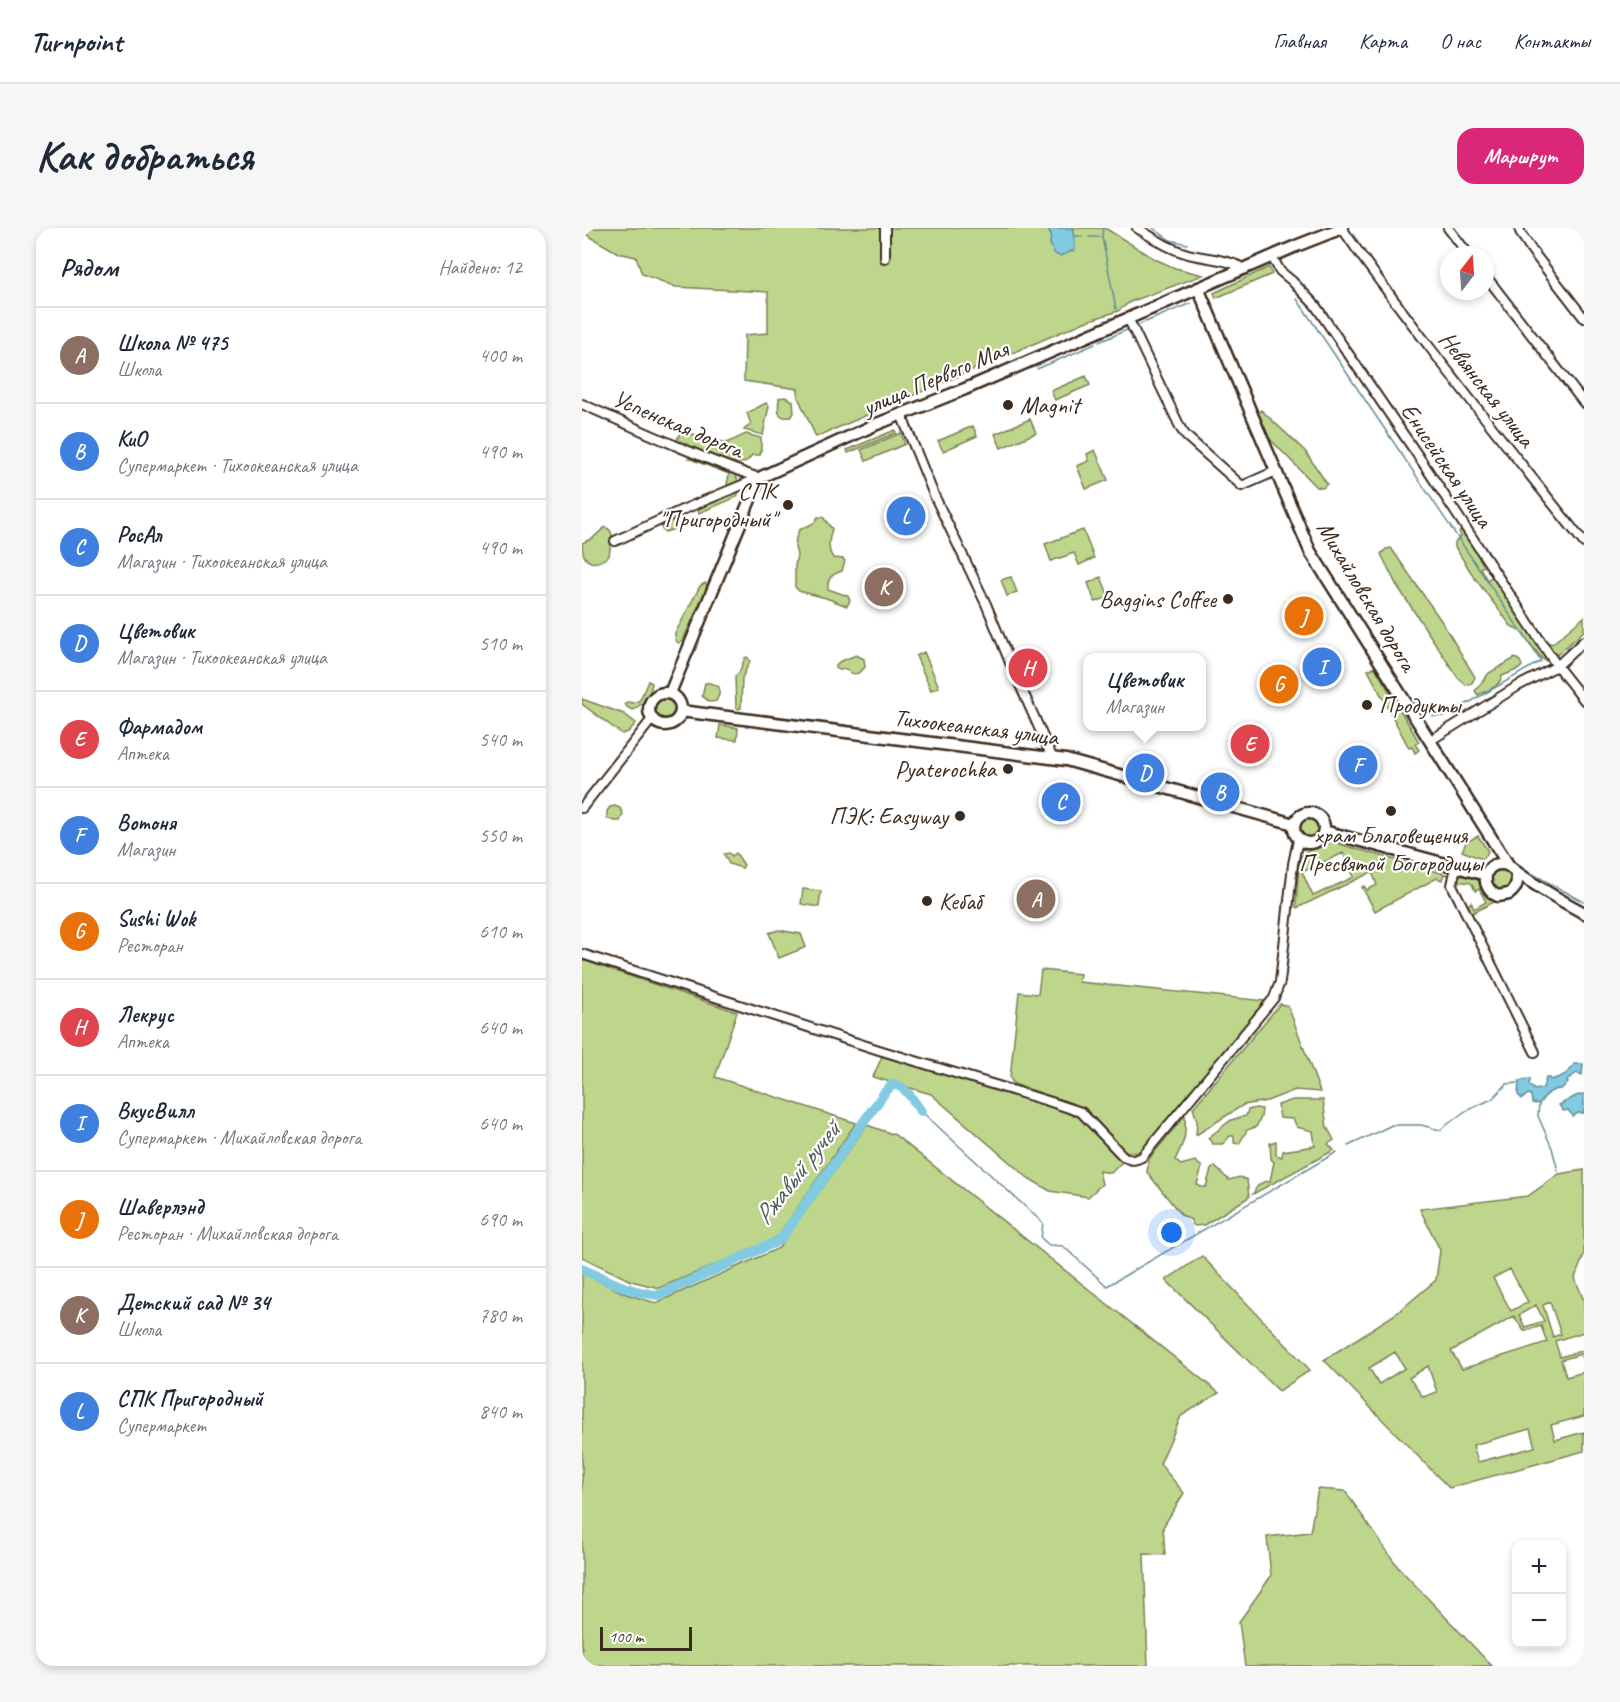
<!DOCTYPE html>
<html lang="ru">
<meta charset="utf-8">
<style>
body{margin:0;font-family:Caveat,sans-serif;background:#f6f6f7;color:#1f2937}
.controls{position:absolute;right:18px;bottom:18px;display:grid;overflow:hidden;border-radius:12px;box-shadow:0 3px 9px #0003}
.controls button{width:54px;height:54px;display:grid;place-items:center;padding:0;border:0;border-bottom:2px solid #e0e1e3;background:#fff;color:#1f2937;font:30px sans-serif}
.compass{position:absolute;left:858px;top:18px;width:54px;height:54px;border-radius:50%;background:#fff;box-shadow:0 3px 9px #0003;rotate:17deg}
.scale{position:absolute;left:18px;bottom:15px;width:92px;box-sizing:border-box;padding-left:6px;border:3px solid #3b2a1e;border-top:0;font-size:16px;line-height:21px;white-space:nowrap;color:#3b2a1e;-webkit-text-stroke:4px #fff;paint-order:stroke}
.you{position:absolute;left:590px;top:1005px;width:21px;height:21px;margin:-15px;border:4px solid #fff;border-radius:50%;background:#1a73e8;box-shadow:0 0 0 9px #1a73e833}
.badge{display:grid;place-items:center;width:39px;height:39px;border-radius:50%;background:#db2777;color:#fff;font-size:20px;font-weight:700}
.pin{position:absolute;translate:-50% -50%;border:3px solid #fff;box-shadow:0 2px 6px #0006}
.popup{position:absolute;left:501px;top:425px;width:123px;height:78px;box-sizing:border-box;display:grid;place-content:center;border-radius:12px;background:#fff;filter:drop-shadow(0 2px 4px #0005);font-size:20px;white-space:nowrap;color:#747a83}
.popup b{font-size:22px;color:#1f2937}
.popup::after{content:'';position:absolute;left:50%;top:100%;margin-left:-12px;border:12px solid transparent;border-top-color:#fff}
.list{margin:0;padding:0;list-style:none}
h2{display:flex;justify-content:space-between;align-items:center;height:78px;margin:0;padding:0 24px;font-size:26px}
h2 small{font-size:20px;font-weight:400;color:#747a83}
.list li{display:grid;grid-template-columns:39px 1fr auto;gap:18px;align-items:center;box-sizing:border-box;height:96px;padding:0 24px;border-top:2px solid #e0e1e3}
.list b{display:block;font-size:22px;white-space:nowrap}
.list p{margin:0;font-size:20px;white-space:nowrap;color:#747a83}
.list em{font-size:20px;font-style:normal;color:#747a83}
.map{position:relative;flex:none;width:1002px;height:1438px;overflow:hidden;border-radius:18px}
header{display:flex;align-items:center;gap:36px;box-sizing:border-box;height:84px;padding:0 30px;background:#fff;border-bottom:2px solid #e0e1e3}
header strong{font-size:28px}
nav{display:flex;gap:33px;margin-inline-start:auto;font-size:21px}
.intro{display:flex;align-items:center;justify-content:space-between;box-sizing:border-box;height:144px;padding:0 36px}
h1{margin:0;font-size:42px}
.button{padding:15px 27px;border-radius:18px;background:#db2777;color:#fff;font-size:21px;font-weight:700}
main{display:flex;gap:36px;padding:0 36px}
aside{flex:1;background:#fff;border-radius:18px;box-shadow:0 3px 9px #0003}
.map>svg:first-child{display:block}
.green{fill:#bdd68c;stroke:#7c8055;stroke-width:1.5;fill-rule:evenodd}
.water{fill:#81cae2;stroke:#658a94;stroke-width:1.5}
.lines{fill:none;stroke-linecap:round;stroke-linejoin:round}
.stream{stroke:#658a94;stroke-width:1.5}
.river{stroke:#81cae2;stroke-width:10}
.street-casing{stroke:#3b2a1e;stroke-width:12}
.secondary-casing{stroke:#3b2a1e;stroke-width:15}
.street{stroke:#fff;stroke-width:8}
.secondary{stroke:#fff;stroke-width:10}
.poi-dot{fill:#3b2a1e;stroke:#fff;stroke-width:2}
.labels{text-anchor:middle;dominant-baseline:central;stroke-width:4.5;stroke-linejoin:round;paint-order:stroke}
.street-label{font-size:24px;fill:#3b2a1e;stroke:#fff}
.poi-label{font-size:24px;fill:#3b2a1e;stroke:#fff;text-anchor:end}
.water-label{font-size:26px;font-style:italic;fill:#505a59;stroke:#fff}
</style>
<header>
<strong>Turnpoint</strong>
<nav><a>Главная</a><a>Карта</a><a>О нас</a><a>Контакты</a></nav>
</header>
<div class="intro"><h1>Как добраться</h1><a class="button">Маршрут</a></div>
<main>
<aside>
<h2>Рядом<small>Найдено: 12</small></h2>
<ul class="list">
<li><span class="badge" style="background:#8d6e63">A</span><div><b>Школа № 475</b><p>Школа</p></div><em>400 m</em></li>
<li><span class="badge" style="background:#3f7fe0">B</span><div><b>КиО</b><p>Супермаркет · Тихоокеанская улица</p></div><em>490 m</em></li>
<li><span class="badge" style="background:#3f7fe0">C</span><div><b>РосАл</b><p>Магазин · Тихоокеанская улица</p></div><em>490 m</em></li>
<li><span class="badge" style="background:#3f7fe0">D</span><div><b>Цветовик</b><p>Магазин · Тихоокеанская улица</p></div><em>510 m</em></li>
<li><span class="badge" style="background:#e0444e">E</span><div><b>Фармадом</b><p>Аптека</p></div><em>540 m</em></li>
<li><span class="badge" style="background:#3f7fe0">F</span><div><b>Вотоня</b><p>Магазин</p></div><em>550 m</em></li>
<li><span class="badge" style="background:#e8710a">G</span><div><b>Sushi Wok</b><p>Ресторан</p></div><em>610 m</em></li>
<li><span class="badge" style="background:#e0444e">H</span><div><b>Лекрус</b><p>Аптека</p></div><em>640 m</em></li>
<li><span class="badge" style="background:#3f7fe0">I</span><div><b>ВкусВилл</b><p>Супермаркет · Михайловская дорога</p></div><em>640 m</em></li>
<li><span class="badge" style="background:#e8710a">J</span><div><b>Шаверлэнд</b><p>Ресторан · Михайловская дорога</p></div><em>690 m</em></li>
<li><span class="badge" style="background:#8d6e63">K</span><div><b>Детский сад № 34</b><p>Школа</p></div><em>780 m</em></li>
<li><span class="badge" style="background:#3f7fe0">L</span><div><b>СПК Пригородный</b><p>Супермаркет</p></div><em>840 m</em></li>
</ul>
</aside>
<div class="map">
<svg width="1002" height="1438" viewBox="0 0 1002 1438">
<rect width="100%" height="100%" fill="#fff"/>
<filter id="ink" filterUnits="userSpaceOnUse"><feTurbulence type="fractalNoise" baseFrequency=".0167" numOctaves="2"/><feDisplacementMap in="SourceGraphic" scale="12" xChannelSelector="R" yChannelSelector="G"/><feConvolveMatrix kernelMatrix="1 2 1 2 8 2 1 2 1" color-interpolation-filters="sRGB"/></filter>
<g filter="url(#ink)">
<path class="green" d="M0,0H299V35L307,34L306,0H523L573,31L593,40L621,47L548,74L536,83L505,93L234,209L216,169V161L162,153L163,107L186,105V64L94,59L60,46L54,29L36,25L0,4Z
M687,39L690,46L634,70L632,65Z
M504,148L508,157L473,172L469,163Z
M203,169L211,173L212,185L209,189C194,191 196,182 197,170Z
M184,175L187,178L181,207L162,202L169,196L165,185Z
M679,182L723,223L745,256L741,260L735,259L684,207L674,187Z
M448,191L454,205L419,220L413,206Z
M391,198L395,208L361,223L356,213Z
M313,202L314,205L266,225L265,222Z
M99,203L145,215L164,206L179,210V223L178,227H170C167,231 164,235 158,235C142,236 110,220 94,214Z
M319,205L323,216L284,233L279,222Z
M513,222L526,252L504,261L495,238L507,233L505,226Z
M106,230H109L152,245C157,252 159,262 155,269L117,285L115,280L143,268L147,246Z
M236,289H241L250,301C247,311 245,321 251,330L261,331L263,333L260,343C250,346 245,350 246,361L266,368L268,373L265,378L244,370L217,363L213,359V338L215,327L213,319L214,310L217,302L232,295Z
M96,290L99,292L101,298L83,304L79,299L84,293Z
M23,299L28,302L30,307L27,328C11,340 0,335 0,315L11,310Z
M880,301L902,334L903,337L898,340L905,352L913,346L925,355L965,414L970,416L1002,389V403L969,432L964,433L959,430L939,403L929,398L892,349L873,319V314L879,308L877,304Z
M501,302L512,330L497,337L492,325L469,333L463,316Z
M809,320L860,394L893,449L890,455L884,457L876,450L814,356L799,326L804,321Z
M429,349L435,364L425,368L419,352Z
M519,349L527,369L513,374L506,355Z
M123,355L125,357V360L100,414L97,415L94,413L93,406L118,358Z
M342,424L357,459L349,462L334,428Z
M274,427L282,431L283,439C277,447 271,448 264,441L257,442L254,440V437L257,434Z
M165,429L168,433L160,450L159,480L157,481L154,479L153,448L157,445L163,430Z
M933,430L938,433L940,438L937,441L920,448C918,459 905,462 896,467L893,463L907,445Z
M793,439L837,514L833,516L837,522L833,525L830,519L827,520L786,442Z
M66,453L70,455C68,469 62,475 51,482L46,480L43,476L45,474L52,475L58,472Z
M123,455H128L137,459V467L134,473L128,474L120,468Z
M70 481a13 13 0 1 1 26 0a13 13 0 1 1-26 0Z
M0,471L42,486L54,495L46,504L40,506L0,476Z
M138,497L156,500L155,512L136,510Z
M33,578L38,580L41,586L38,593H32L25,590V583L28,579Z
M716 600a10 10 0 1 1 20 0a10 10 0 1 1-20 0Z
M896,608L906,623L904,628L900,631L880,623L884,614Z
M749,610L757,612V616L870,648L862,646L860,652L855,650L793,683L780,659L782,658L785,662L795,657L790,644L715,680L714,678L717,633C721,622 728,623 737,619C743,616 744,612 749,610ZM761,625L772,649L731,668L720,644Z
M147,625L150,628L154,625L162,637L160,640L147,636L142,626Z
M908 653a11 11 0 1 1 22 0a11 11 0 1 1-22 0Z
M878,646L893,649L916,672L890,685L886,678L889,674L892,681L904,674L897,661L893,663L890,656C885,652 879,656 874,652V649H876Z
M221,661L239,663L237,679L219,676Z
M196,702L219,706L224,719L197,730L187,705Z
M0,732L155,784L133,849L274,895L196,1008L174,1020L77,1060L49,1053L0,1029Z
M459,742L498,746L497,754L685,773L564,919L553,925L543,923L503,880L432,856L428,850L437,764L456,766Z
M698,776L706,778L738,864L713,862L685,873L661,877L614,907L615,893L611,880Z
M301,826L486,884L497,889L540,934L529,945L517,943L520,956L506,969L468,963L446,950L349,866L291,849Z
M711,872H741L745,899L752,912L746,916L752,922L671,966C675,957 678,954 688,953L692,934L689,931L688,915L694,913V927L700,929L701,923L733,918L731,903L715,899L711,891L698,890L696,877Z
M674,880L680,881L679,889L674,899L665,902L657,916L652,915V908H648L641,916H631L626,910L649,892L664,888L666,882Z
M603,887C604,909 603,912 593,932L599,937L613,933L620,939L615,956L619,959H624L629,941L633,939L647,952L658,949L665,952L667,969L622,997L613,998L610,996L609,992L599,987L565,944L567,931Z
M285,897L313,907L637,1165L599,1188L578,1236L602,1265L581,1299L583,1327L562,1326L566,1438H0V1045L44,1066L74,1075L197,1020Z
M1002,942V1026L993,1050L1002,1073V1104L973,1113L978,1129L1002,1122V1135L999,1126L979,1132L984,1149L1002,1144V1188L969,1197L973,1212L1002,1204V1223L867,1260L742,1132L815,1085L854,1052L858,1022L838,981L946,968L977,946ZM928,1041L946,1074L929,1083L911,1050ZM968,1074L979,1106L971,1109L961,1077ZM954,1077L962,1093L943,1099L937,1087ZM932,1088L942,1103L959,1098L965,1114L880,1141L869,1123ZM813,1124L823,1140L797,1156L787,1140ZM846,1138L855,1164L841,1169L827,1150ZM948,1201L953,1219L896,1234L891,1217Z
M620,1028L728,1142L697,1163L584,1052Z
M736,1261L763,1263L816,1339L910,1438H663L657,1394L689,1348L685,1309L728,1304Z"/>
<path class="water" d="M465,0H491C493,7 493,14 493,22L478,28L473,26L468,16L469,6Z
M992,836H1001L1000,847L995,845L985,852L986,855L979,861C969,860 962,868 957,876L950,875L949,867L946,866L940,871L936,867L937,853L948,851L947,857L953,862L961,860L964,850H967L969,852C978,849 988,846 992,836Z
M1002,866V885H996L991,888L986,882L981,883L977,877L994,868Z"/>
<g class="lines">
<path class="stream" d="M571,0L588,12L605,16
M493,8H500
M520,8L521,0
M507,9H520L534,81
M715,71L959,433L864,488H851
M554,98L609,75
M517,114L547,101
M455,141L513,116
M949,645L1002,674
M957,876L956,888L970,920L976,943
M339,883L461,995L459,1010L467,1017L481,1018L525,1058L755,924
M766,918L810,897H839L858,902L882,884L910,871L925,856L936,855"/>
<path class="river" d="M0,1041C25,1052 49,1065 77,1067L198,1012L303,864L311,856C324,858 331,873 339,883"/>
<defs>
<path id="street" d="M555,0C572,10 587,21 606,26C621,30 644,31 657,38L658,42
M760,0C788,42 819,81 849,121C899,186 951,251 1002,315
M866,0L887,27
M937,0L939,6L951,24L1002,90
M690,29L698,43L710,53L733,77L841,235L975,438L1002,472
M303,30V0
M903,47L1002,175
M546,90L599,201L604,208L660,258L694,243
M0,176C58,202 116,229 177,250
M319,186L352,267L404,376L429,437L470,529
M33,313L100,282L177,250
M849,512L936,458L975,438L1002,413
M0,580L70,491
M874,639L870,657L953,824
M0,726L297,822L469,874L499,884L541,928C549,933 552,933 560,929L692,770L698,754L711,636L716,612"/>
<path id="secondary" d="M616,60L728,323L927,638
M67 481a16 16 0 1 1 32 0a16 16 0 1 1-32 0Z
M88,465L177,250L295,196L383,161L714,18L760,0
M99,483L484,532L712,596
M712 600a15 15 0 1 1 30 0a15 15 0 1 1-30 0Z
M742,603L904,647
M933,643C937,652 935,660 927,666L916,668C898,661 900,635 920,636C927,636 931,642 936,645C957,660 980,673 1002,685"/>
</defs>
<use href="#street" class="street-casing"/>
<use href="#secondary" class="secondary-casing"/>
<use href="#street" class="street"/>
<use href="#secondary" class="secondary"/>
</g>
</g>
<g class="poi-dot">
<circle cx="426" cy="177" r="6"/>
<circle cx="206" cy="277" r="6"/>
<circle cx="646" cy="371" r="6"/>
<circle cx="785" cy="477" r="6"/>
<circle cx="426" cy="541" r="6"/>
<circle cx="809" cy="583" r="6"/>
<circle cx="378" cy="588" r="6"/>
<circle cx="345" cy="673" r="6"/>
</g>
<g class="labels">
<g class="street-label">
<text transform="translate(353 150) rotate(-23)">улица Первого Мая</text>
<text transform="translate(905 161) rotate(52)">Невьянская улица</text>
<text transform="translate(96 196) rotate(23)">Успенская дорога</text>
<text transform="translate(865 237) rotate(56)">Енисейская улица</text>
<text transform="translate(785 368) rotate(59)">Михайловская дорога</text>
<text transform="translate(394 499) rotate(7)">Тихоокеанская улица</text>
</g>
<g class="poi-label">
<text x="438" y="177" text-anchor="start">Magnit</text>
<text x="194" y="263">СПК<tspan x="194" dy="28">"Пригородный"</tspan></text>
<text x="634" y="371">Baggins Coffee</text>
<text x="797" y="477" text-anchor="start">Продукты</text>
<text x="414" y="541">Pyaterochka</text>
<text x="366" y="588">ПЭК: Easyway</text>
<text x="809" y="607" text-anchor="middle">храм Благовещения<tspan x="809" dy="28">Пресвятой Богородицы</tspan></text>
<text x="357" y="673" text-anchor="start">Кебаб</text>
</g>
<g class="water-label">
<text transform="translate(215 945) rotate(-52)">Ржавый ручей</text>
</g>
</g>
</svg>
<div class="controls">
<button>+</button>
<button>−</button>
</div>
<svg class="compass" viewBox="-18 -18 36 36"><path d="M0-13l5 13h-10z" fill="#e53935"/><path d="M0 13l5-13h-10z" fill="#747a83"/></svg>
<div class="scale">100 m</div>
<div class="you"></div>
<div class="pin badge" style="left:454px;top:671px;background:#8d6e63">A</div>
<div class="pin badge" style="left:638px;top:564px;background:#3f7fe0">B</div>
<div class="pin badge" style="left:479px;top:574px;background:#3f7fe0">C</div>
<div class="pin badge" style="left:563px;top:545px;background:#3f7fe0">D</div>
<div class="popup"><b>Цветовик</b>Магазин</div>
<div class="pin badge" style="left:668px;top:516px;background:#e0444e">E</div>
<div class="pin badge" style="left:776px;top:537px;background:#3f7fe0">F</div>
<div class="pin badge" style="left:697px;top:456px;background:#e8710a">G</div>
<div class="pin badge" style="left:446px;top:440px;background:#e0444e">H</div>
<div class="pin badge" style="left:740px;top:439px;background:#3f7fe0">I</div>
<div class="pin badge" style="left:722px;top:388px;background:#e8710a">J</div>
<div class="pin badge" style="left:302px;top:359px;background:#8d6e63">K</div>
<div class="pin badge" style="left:324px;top:288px;background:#3f7fe0">L</div>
</div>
</main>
